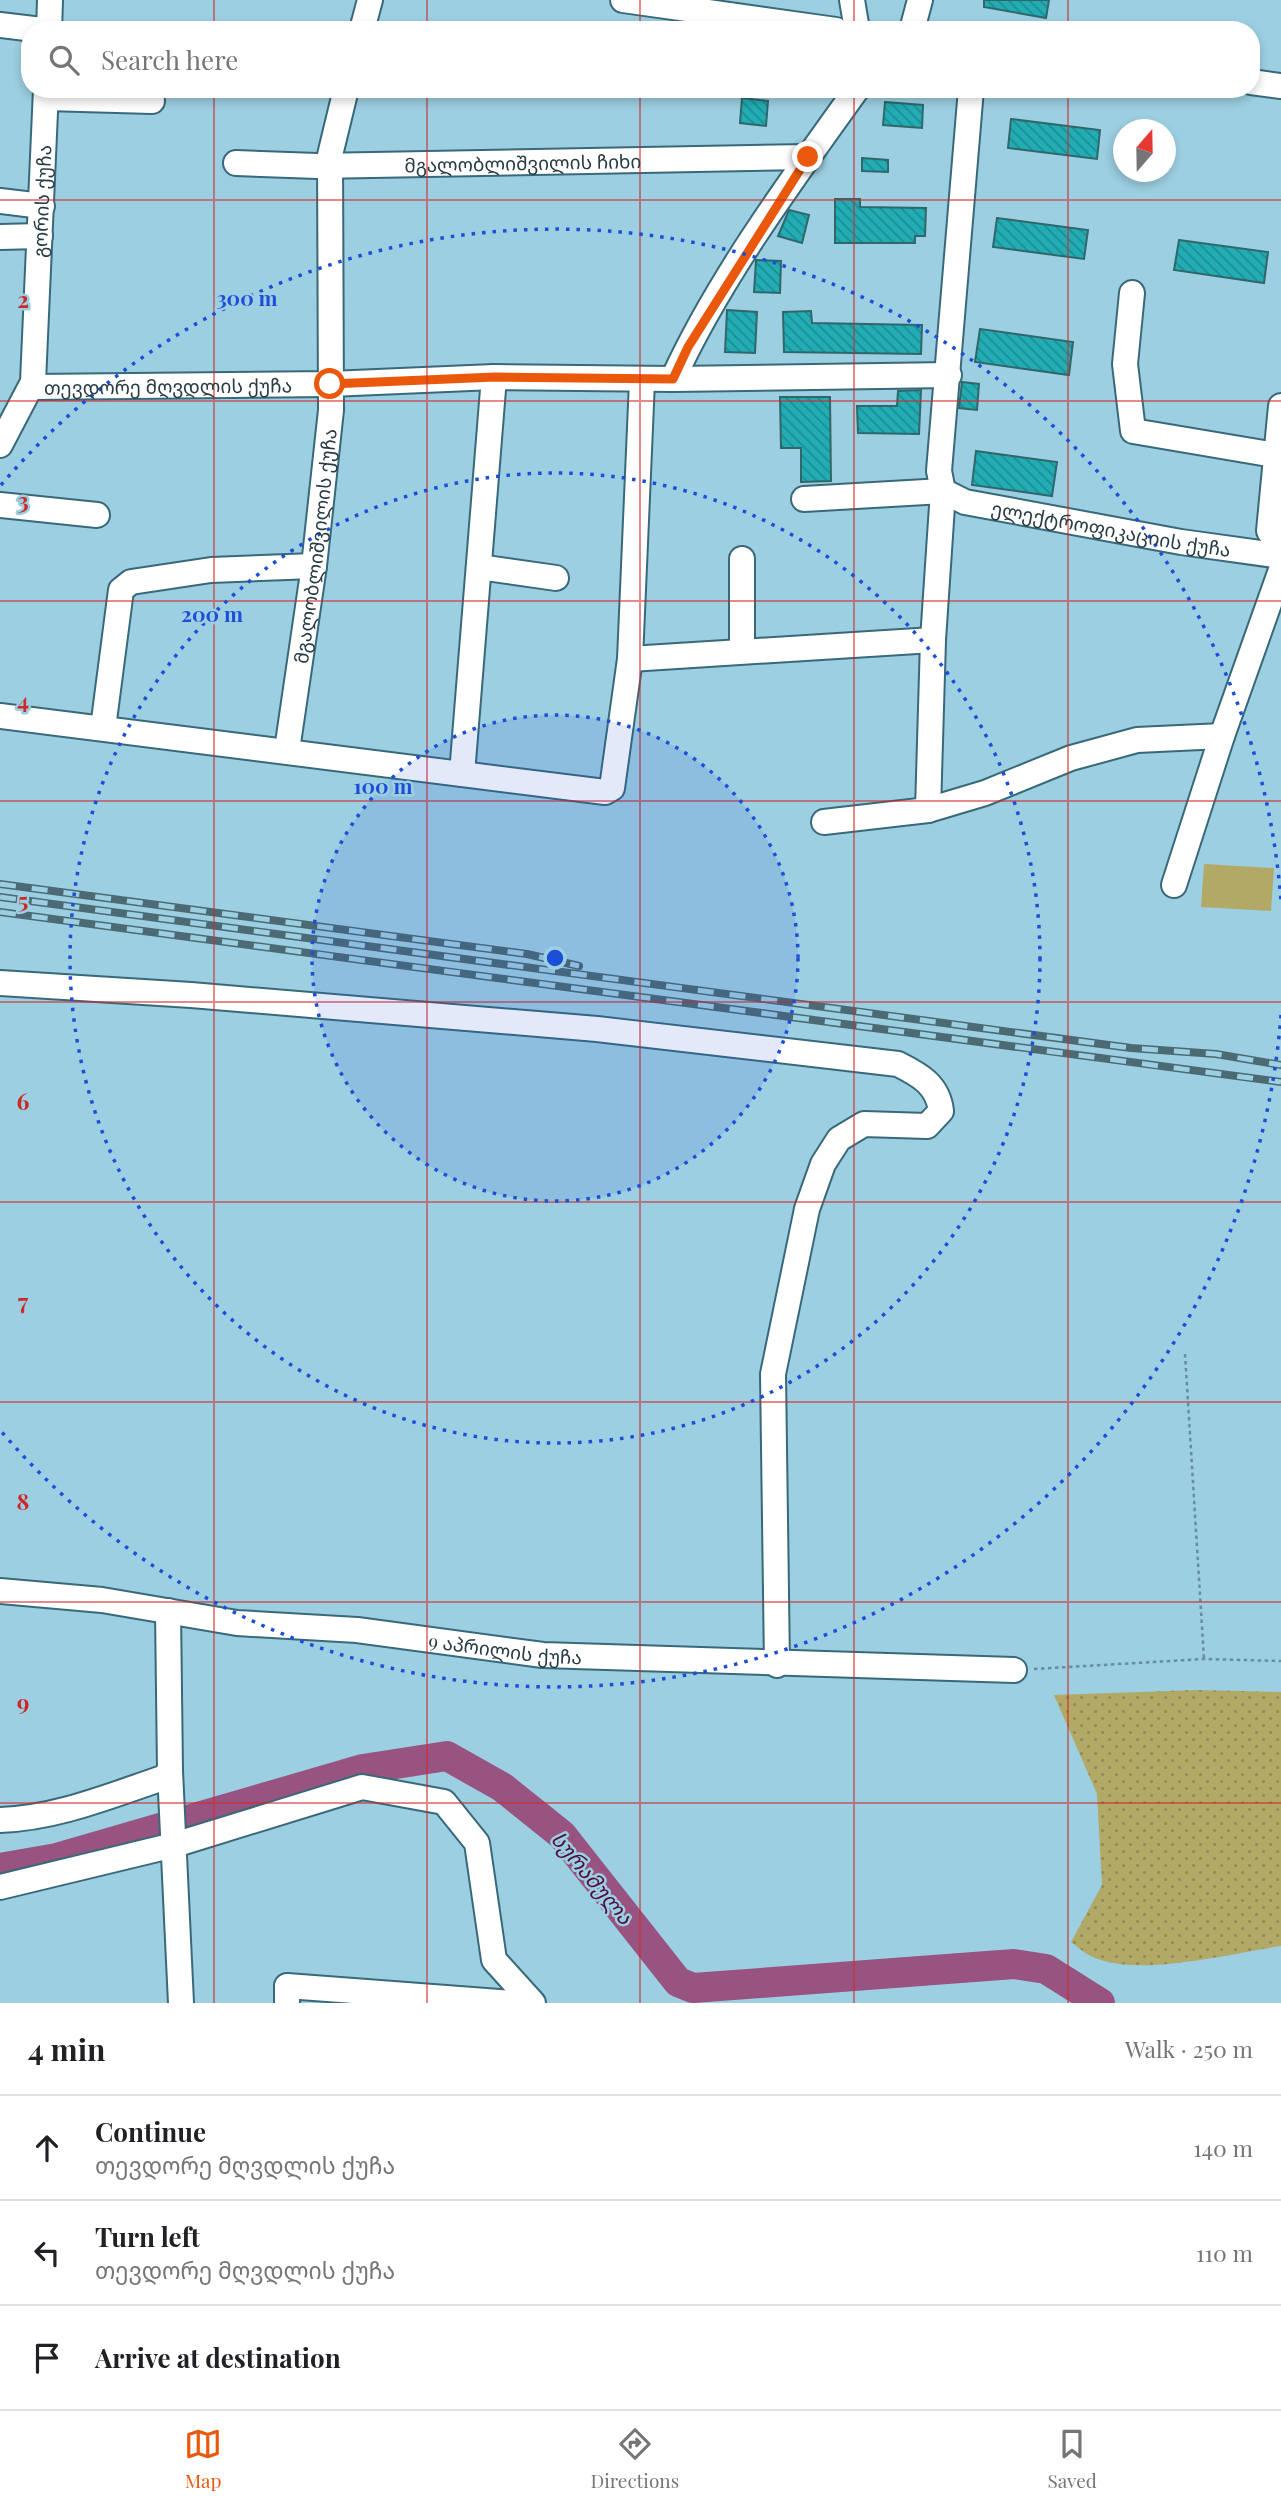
<!DOCTYPE html>
<meta charset="utf-8">
<style>
body{margin:0;font-family:"Playfair Display","Noto Sans Georgian",serif;background:#f2f2f2;color:#202124}
.compass{position:absolute;left:1113px;top:119px;width:63px;height:63px;border-radius:50%;background:#fff;box-shadow:0 4px 10px #0003;rotate:20deg}
.stop{position:absolute;width:21px;height:21px;margin:-16px;border:5px solid #ea580c;border-radius:50%;background:#fff}
.stop.end{background:#ea580c;border-color:#fff;box-shadow:0 2px 7px #0008}
.list{margin:0;padding:0;list-style:none}
h2{display:flex;justify-content:space-between;align-items:center;height:91px;margin:0;padding:0 28px;font-size:30px}
h2 small{font-size:23px;font-weight:400;color:#757577}
.list li{display:grid;grid-template-columns:46px 1fr auto;gap:21px;align-items:center;box-sizing:border-box;height:105px;padding:0 28px;border-top:2px solid #e0e0e0}
.list b{display:block;font-size:26px;white-space:nowrap}
.list p{margin:0;font-size:23px;white-space:nowrap;color:#757577}
.list em{font-size:23px;font-style:normal;color:#757577}
.icon{flex:none;width:38px;height:38px;fill:none;stroke:currentColor;stroke-width:2;stroke-linecap:round;stroke-linejoin:round}
.map{position:relative;flex:none;width:1281px;height:2003px;overflow:hidden}
.search{position:absolute;background:#fff;box-shadow:0 4px 10px #0003;left:21px;right:21px;top:21px;height:77px;display:flex;align-items:center;gap:18px;box-sizing:border-box;padding:0 24px;border-radius:28px;color:#757577;font-size:26px}
.sheet{height:406px;background:#fff}
nav{display:flex;justify-content:space-around;align-items:center;box-sizing:border-box;height:98px;border-top:2px solid #e0e0e0;background:#fff;font-size:19px;color:#757577}
nav a{display:grid;justify-items:center;gap:4px}
nav .on{color:#ea580c}
.map>svg:first-child{display:block}
.green{fill:url(#green-dots)}
.pitch{fill:#b3a967}
.lines{fill:none;stroke-linecap:round;stroke-linejoin:round}
.river{stroke:#985381;stroke-width:30}
.building{fill:url(#building-back-hatch);stroke:#2f676a;stroke-width:2}
.minor-casing{stroke:#386979;stroke-width:28}
.path{stroke:#688d9b;stroke-width:2.5;stroke-dasharray:3.5 3.5;stroke-linecap:butt}
.minor{stroke:#fff;stroke-width:24}
.rail-casing{stroke:#4b6a74;stroke-width:8}
.rail{stroke:#9ccfe1;stroke-width:5;stroke-dasharray:16;stroke-linecap:butt}
.route{stroke:#ea580c;stroke-width:9}
.grid{fill:none;stroke:#cd2929;stroke-width:2;stroke-opacity:0.55}
.ring{fill:none;stroke:#1d4ed8;stroke-width:3.5;stroke-dasharray:3.5 7}
.labels{text-anchor:middle;dominant-baseline:central;stroke-width:5;stroke-linejoin:round;paint-order:stroke}
.street-label{font-size:19px;fill:#263b42;stroke:#9ccfe1}
.water-label{font-size:21px;font-style:italic;fill:#4f0d3e;stroke:#9ccfe1}
.grid-label{font-size:23px;text-anchor:middle;font-weight:bold;fill:#cd2929;stroke:#9ccfe1;stroke-width:5;stroke-linejoin:round;paint-order:stroke}
.centre{fill:#1d4ed8;stroke:#9ccfe1;stroke-width:3.5}
.ring-label{font-size:21px;text-anchor:middle;font-weight:bold;fill:#1d4ed8;stroke:#9ccfe1;stroke-width:5;stroke-linejoin:round;paint-order:stroke}
</style>
<div class="map">
<svg width="1281" height="2003" viewBox="0 0 1281 2003">
<defs>
<pattern id="green-dots" width="8" height="8" patternUnits="userSpaceOnUse" patternTransform="scale(1.75)"><rect width="8" height="8" fill="#b3a967"/><path d="M2 2h.1M6 6h.1" fill="none" stroke="#918b56" stroke-width="1.8" stroke-linecap="round"/></pattern>
<pattern id="building-back-hatch" width="6" height="6" patternUnits="userSpaceOnUse" patternTransform="scale(1.75)"><rect width="6" height="6" fill="#22acb3"/><path d="M-1 5l2 2M0 0l6 6M5-1l2 2" fill="none" stroke="#1d8d93"/></pattern>
</defs>
<rect width="100%" height="100%" fill="#9ccfe1"/>
<path class="green" d="M1196,1690L1281,1692V1946C1232,1953 1137,1978 1093,1957C1085,1954 1078,1947 1071,1942L1102,1885L1097,1794L1054,1695Z"/>
<path class="pitch" d="M1204,864L1274,868L1271,911L1201,907Z"/>
<g class="lines">
<path class="river" d="M0,1868L57,1858L363,1769L447,1756L502,1787L562,1835L678,1982L693,1988L1014,1964L1046,1969L1100,2003"/>
</g>
<path class="building" d="M984,0H1049L1046,18L984,7Z
M742,98L768,101L766,126L740,123Z
M885,102L923,105L922,128L883,125Z
M1011,119L1100,130L1097,159L1008,148Z
M862,158L888,160V172L862,171Z
M835,199H860V207L926,208L925,236H915V243H835Z
M789,210L809,215L802,243L778,236Z
M997,218L1088,230L1084,259L993,247Z
M1179,240L1268,252L1264,283L1174,270Z
M756,260L781,261L780,293L754,292Z
M727,310L757,312L755,353L725,352Z
M811,311L812,323L922,325L921,354L784,352L783,312Z
M980,329L1073,342L1069,375L975,362Z
M962,382L979,384L977,410L959,408Z
M921,390L919,434L858,433L857,406H897L898,391Z
M780,397H830L831,481L801,482V448H781Z
M976,451L1057,462L1052,496L972,485Z"/>
<g class="lines">
<defs>
<g id="minor">
<path d="M623,0L836,30"/>
<path d="M852,0L857,30"/>
<path d="M0,25L42,30"/>
<path d="M49,30L50,0"/>
<path d="M362,30L370,0"/>
<path d="M912,30L920,0"/>
<path d="M1251,82L1281,86"/>
<path d="M46,98L152,101"/>
<path id="s1" d="M236,163L317,166L808,157"/>
<path d="M0,201L42,206"/>
<path d="M0,237L40,236"/>
<path d="M1132,293L1125,364L1133,431L1281,456"/>
<path d="M673,379L949,375"/>
<path id="s2" d="M32,387L330,384L494,377L673,379C718,280 793,178 857,89"/>
<path d="M1281,406L1269,531L1281,549"/>
<path id="s3" d="M0,445L33,382L46,89"/>
<path id="s4" d="M943,491L965,502L1181,542L1281,556"/>
<path d="M804,499L943,491"/>
<path d="M0,505L97,515"/>
<path d="M479,567L556,578"/>
<path d="M742,651V559"/>
<path d="M630,659L933,640"/>
<path d="M0,716L605,792L612,788L630,659L642,381"/>
<path d="M103,728L121,590L131,582L211,570L314,566"/>
<path id="s5" d="M287,750L314,566L331,410L330,155L346,89"/>
<path d="M462,774L494,377"/>
<path d="M928,810L933,640L943,491L939,471L971,89"/>
<path d="M824,822L928,810L985,793L1071,758L1137,740L1222,736"/>
<path d="M1174,885L1222,736L1281,570"/>
<path d="M0,983L191,995L597,1029L898,1064C920,1075 938,1085 941,1111L927,1126L864,1124L839,1139L823,1164L807,1209L773,1374L777,1665"/>
<path id="s6" d="M0,1591L102,1600L237,1623L357,1630L543,1655L1014,1670"/>
<path d="M168,1611L170,1771L181,2003"/>
<path d="M0,1820C57,1818 109,1796 163,1778L170,1771"/>
<path d="M0,1887L174,1845L362,1787L444,1802L477,1843L494,1960L533,2003"/>
<path d="M287,2003V1986L513,2003"/>
</g>
</defs>
<use href="#minor" class="minor-casing"/>
<path class="path" d="M1185,1354L1204,1659
M1034,1669L1204,1659L1281,1661"/>
<use href="#minor" class="minor"/>
<defs>
<path id="rail" d="M0,884L527,954L579,966
M0,897L1131,1048L1216,1054L1281,1065
M0,912L1281,1082"/>
</defs>
<use href="#rail" class="rail-casing"/>
<use href="#rail" class="rail"/>
</g>
<g class="lines">
<path class="route" d="M330,384L495,377L673,379L688,347L808,157"/>
</g>
<path class="grid" d="M214,0V30M427,0V30M640,0V30M854,0V30M1068,0V30M214,89V2003M427,89V2003M640,89V2003M854,89V2003M1068,89V2003M0,200H1281M0,401H1281M0,601H1281M0,801H1281M0,1002H1281M0,1202H1281M0,1402H1281M0,1602H1281M0,1803H1281"/>
<circle cx="555" cy="958" r="243" fill="#1d4ed8" fill-opacity=".12"/>
<g class="ring">
<circle cx="555" cy="958" r="243"/>
<circle cx="555" cy="958" r="485"/>
<path d="M1281 1015A728 728 0 0 1 1 1431M1 485A728 728 0 0 1 1281 901"/>
</g>
<g class="labels">
<g class="street-label">
<text stroke="none"><textPath href="#s1" startOffset="287">მგალობლიშვილის ჩიხი</textPath></text>
<text stroke="none"><textPath href="#s3" startOffset="252">გორის ქუჩა</textPath></text>
<text stroke="none"><textPath href="#s2" startOffset="136">თევდორე მღვდლის ქუჩა</textPath></text>
<text stroke="none"><textPath href="#s4" startOffset="173">ელექტროფიკაციის ქუჩა</textPath></text>
<text stroke="none"><textPath href="#s5" startOffset="206">მგალობლიშვილის ქუჩა</textPath></text>
<text stroke="none"><textPath href="#s6" startOffset="509">9 აპრილის ქუჩა</textPath></text>
</g>
<g class="water-label">
<text transform="translate(593 1877) rotate(50)">სურამულა</text>
</g>
</g>
<g class="grid-label">
<text x="23" y="308">2</text>
<text x="23" y="509">3</text>
<text x="23" y="709">4</text>
<text x="23" y="909">5</text>
<text x="23" y="1110">6</text>
<text x="23" y="1310">7</text>
<text x="23" y="1510">8</text>
<text x="23" y="1711">9</text>
</g>
<circle cx="555" cy="958" r="10" class="centre"/>
<g class="ring-label">
<text x="247" y="306">300 m</text>
<text x="212" y="622">200 m</text>
<text x="383" y="794">100 m</text>
</g>
</svg>
<svg class="compass" viewBox="-18 -18 36 36"><path d="M0-13l5 13h-10z" fill="#e53935"/><path d="M0 13l5-13h-10z" fill="#757577"/></svg>
<div class="stop" style="left:330px;top:384px"></div>
<div class="stop end" style="left:808px;top:157px"></div>
<div class="search"><svg class="icon" aria-label="search" viewBox="0 0 24 24"><circle cx="10" cy="10" r="6"/><path d="M15 15l6 6"/></svg>Search here</div>
</div>
<section class="sheet">
<h2>4 min<small>Walk · 250 m</small></h2>
<ul class="list">
<li><svg class="icon" aria-label="ahead" viewBox="0 0 24 24"><path d="M12 20V5M6 11l6-6 6 6"/></svg><div><b>Continue</b><p>თევდორე მღვდლის ქუჩა</p></div><em>140 m</em></li>
<li><svg class="icon" aria-label="left" viewBox="0 0 24 24"><path d="M17 20v-9H6M10 6l-5 5 5 5"/></svg><div><b>Turn left</b><p>თევდორე მღვდლის ქუჩა</p></div><em>110 m</em></li>
<li><svg class="icon" aria-label="arrive" viewBox="0 0 24 24"><path d="M6 21V4h12l-3 4 3 4H6"/></svg><div><b>Arrive at destination</b></div></li>
</ul>
</section>
<nav>
<a class="on"><svg class="icon" aria-label="map" viewBox="0 0 24 24"><path d="M3 6l6-2 6 2 6-2v14l-6 2-6-2-6 2zM9 4v14M15 6v14"/></svg>Map</a>
<a><svg class="icon" aria-label="directions" viewBox="0 0 24 24"><path d="M12 3l9 9-9 9-9-9zM9 14v-3h6M13 9l2 2-2 2"/></svg>Directions</a>
<a><svg class="icon" aria-label="saved" viewBox="0 0 24 24"><path d="M7 4h10v16l-5-4-5 4z"/></svg>Saved</a>
</nav>
